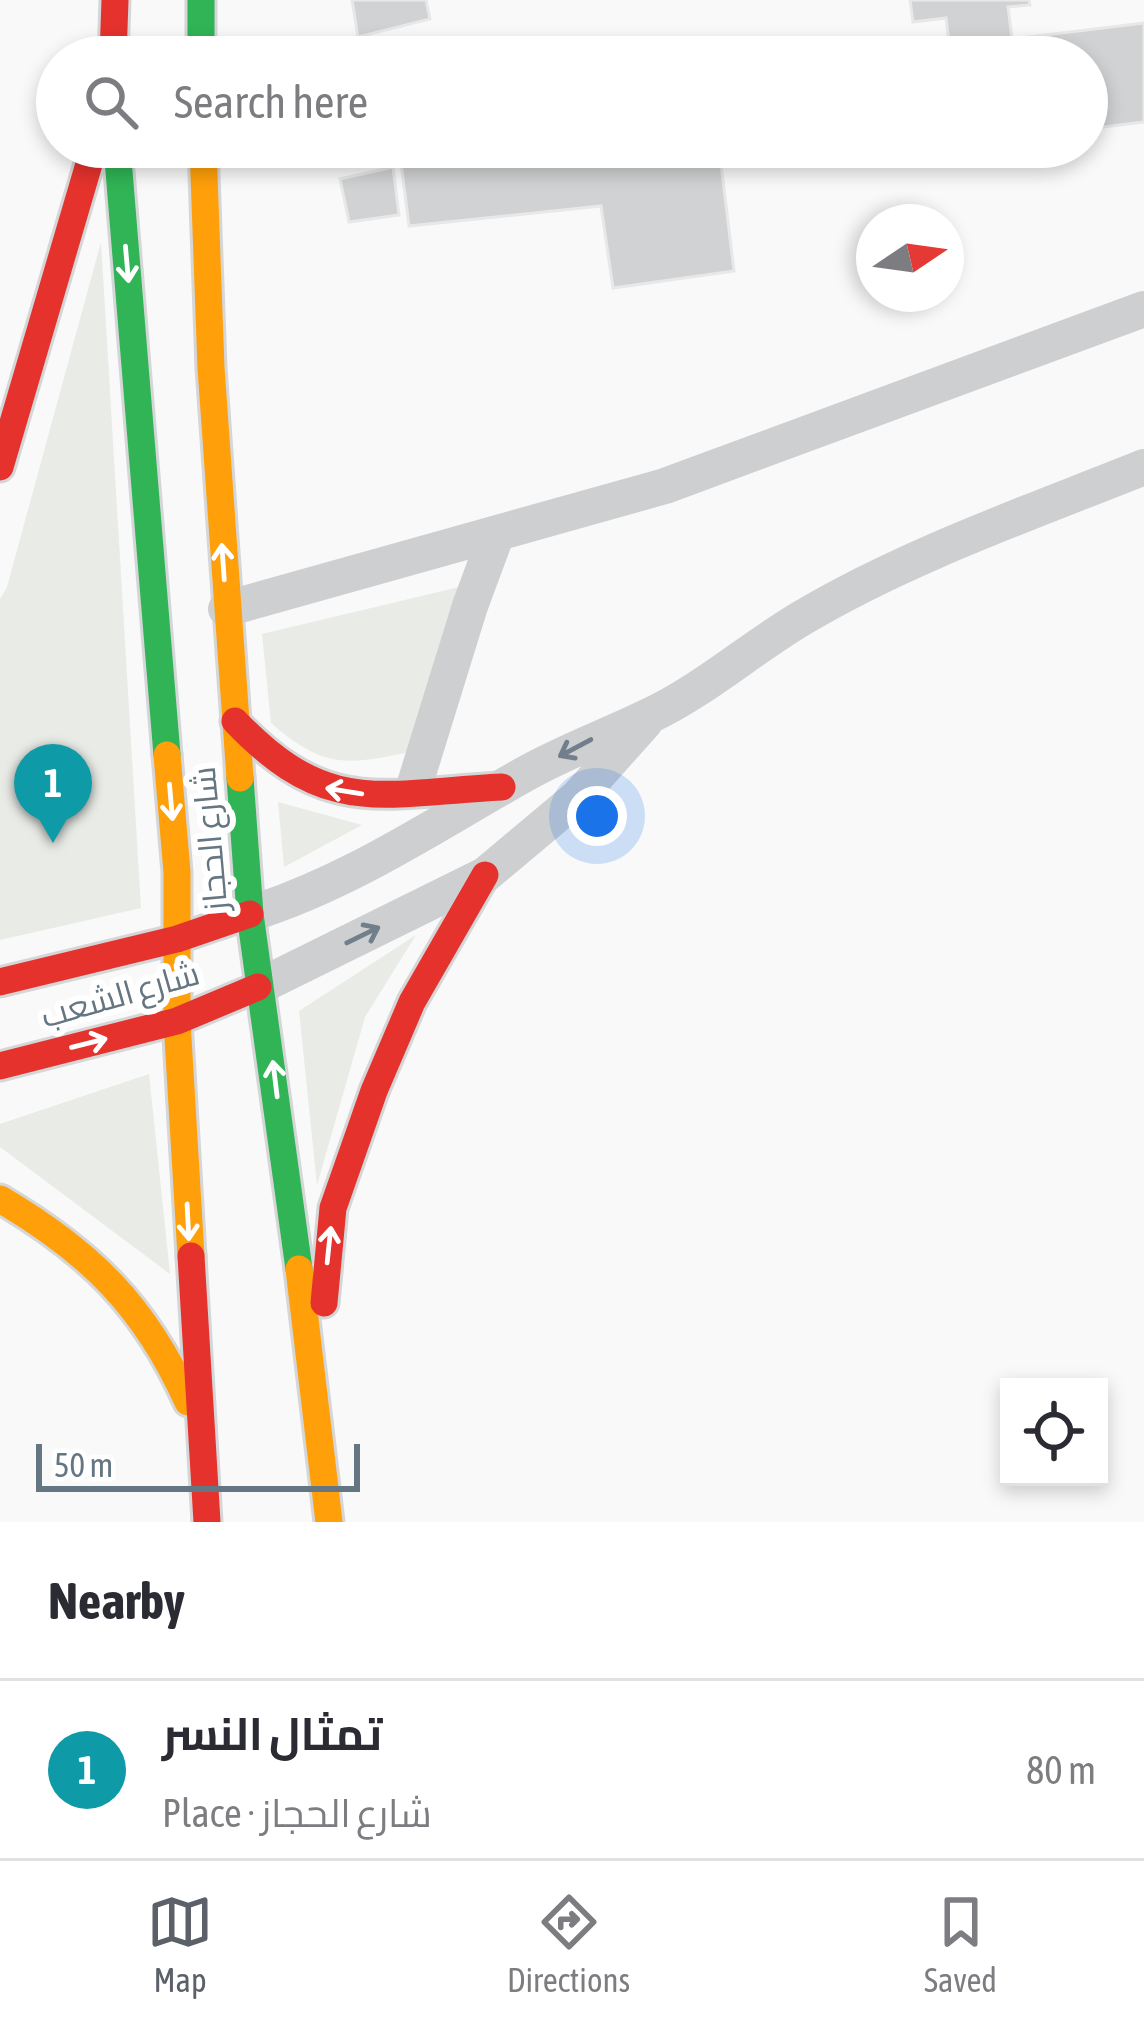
<!DOCTYPE html>
<meta charset="utf-8">
<style>
body{margin:0;font-family:"Asap Condensed",Cairo,sans-serif;background:#f2f2f3;color:#2b2b33}
.controls{position:absolute;right:36px;bottom:36px;display:grid;overflow:hidden;border-radius:0px;box-shadow:0 6px 18px #0003}
.controls button{width:108px;height:108px;display:grid;place-items:center;padding:0;border:0;border-bottom:3px solid #e1e1e2;background:#fff;color:#2b2b33;font:60px sans-serif}
.compass{position:absolute;left:856px;top:204px;width:108px;height:108px;border-radius:50%;background:#fff;box-shadow:0 6px 18px #0003;rotate:77deg}
.scale{position:absolute;left:36px;bottom:30px;width:324px;box-sizing:border-box;padding-left:12px;border:6px solid #657683;border-top:0;font-size:33px;line-height:42px;white-space:nowrap;color:#657683;-webkit-text-stroke:9px #fff;paint-order:stroke}
.you{position:absolute;left:597px;top:816px;width:42px;height:42px;margin:-30px;border:9px solid #fff;border-radius:50%;background:#1a73e8;box-shadow:0 0 0 18px #1a73e833}
.badge{display:grid;place-items:center;width:78px;height:78px;border-radius:50%;background:#5c6169;color:#fff;font-size:39px;font-weight:700}
.pin{position:absolute;translate:-50% -99px;filter:drop-shadow(0 3px 6px #0008)}
.pin::after{content:'';position:absolute;top:63px;width:42px;height:36px;background:inherit;clip-path:polygon(0 0,100% 0,50% 100%)}
.list{margin:0;padding:0;list-style:none}
h2{display:flex;justify-content:space-between;align-items:center;height:156px;margin:0;padding:0 48px;font-size:51px}
h2 small{font-size:39px;font-weight:400;color:#7c7c81}
.list li{display:grid;grid-template-columns:78px 1fr auto;gap:36px;align-items:center;box-sizing:border-box;height:180px;padding:0 48px;border-top:3px solid #e1e1e2}
.list b{display:block;font-size:45px;white-space:nowrap}
.list p{margin:0;font-size:39px;white-space:nowrap;color:#7c7c81}
.list em{font-size:39px;font-style:normal;color:#7c7c81}
.icon{flex:none;width:66px;height:66px;fill:none;stroke:currentColor;stroke-width:2;stroke-linecap:round;stroke-linejoin:round}
.map{position:relative;flex:none;width:1144px;height:1522px;overflow:hidden}
.search{position:absolute;background:#fff;box-shadow:0 6px 18px #0003;left:36px;right:36px;top:36px;height:132px;display:flex;align-items:center;gap:30px;box-sizing:border-box;padding:0 42px;border-radius:66px;color:#7c7c81;font-size:45px}
.sheet{height:336px;background:#fff}
nav{display:flex;justify-content:space-around;align-items:center;box-sizing:border-box;height:168px;border-top:3px solid #e1e1e2;background:#fff;font-size:33px;color:#7c7c81}
nav a{display:grid;justify-items:center;gap:6px}
nav .on{color:#5c6169}
.map>svg:first-child{display:block}
.green{fill:#e8ebe6}
.building{fill:#d0d2d3;stroke:#e8e8e8;stroke-width:3}
.lines{fill:none;stroke-linecap:round;stroke-linejoin:round}
.fast-casing{stroke:#d5d6d7;stroke-width:33}
.slow-casing{stroke:#d5d6d7;stroke-width:33}
.jam-casing{stroke:#d5d6d7;stroke-width:33}
.street{stroke:#cecfd0;stroke-width:36}
.fast{stroke:#30b455;stroke-width:27}
.slow{stroke:#ff9f0a;stroke-width:27}
.jam{stroke:#e5322d;stroke-width:27}
.oneway{stroke:#fff}
.oneway2{stroke:#707f8b}
.labels{text-anchor:middle;dominant-baseline:central;stroke-width:12;stroke-linejoin:round;paint-order:stroke}
.street-label{font-size:33px;fill:#657683;stroke:#fff}
</style>
<div class="map">
<svg width="1144" height="1522" viewBox="0 0 1144 1522">
<rect width="100%" height="100%" fill="#f9f9f9"/>
<path class="green" d="M101,242L141,908L0,940V599L7,587Z
M472,584L415,751C348,765 325,770 271,723L262,634Z
M278,802L362,825L284,867Z
M416,935L365,1017L317,1185L299,1011Z
M149,1074L170,1274L0,1147V1124Z"/>
<path class="building" d="M352,0H426L430,19L358,37Z
M910,0H1029L1030,5L1008,7L1012,39L1144,23V122L1087,129V57H883L950,49L946,18L913,22Z
M707,50L708,57H640Z
M399,147H719L734,271L613,288L601,206L409,226Z
M851,147H943L853,158Z
M393,167L399,215L349,222L340,179Z"/>
<g class="lines">
<defs>
<path id="fast" d="M201,0V57
M117,147L167,755
M240,778L250,914L299,1269"/>
<path id="slow" d="M203,147L211,368L240,778
M167,755L177,872V1021L191,1256
M0,1199C90,1252 145,1306 188,1402
M299,1269L329,1522"/>
<path id="jam" d="M113,57L115,0
M0,467L94,147
M235,721C327,818 381,793 502,787
M0,982L177,939L250,914
M0,1066L177,1021L258,987
M191,1256L207,1522
M324,1303L333,1208L374,1091L412,1002L485,875"/>
</defs>
<use href="#fast" class="fast-casing"/>
<use href="#slow" class="slow-casing"/>
<use href="#jam" class="jam-casing"/>
<path class="street" d="M226,609L665,486L1144,309
M413,790L470,606L497,533
M250,914C351,882 434,825 525,774C566,751 608,736 649,716C703,691 751,648 802,618C906,556 1032,512 1144,467
M258,987L485,875L578,797L645,722"/>
<use href="#fast" class="fast"/>
<use href="#slow" class="slow"/>
<use href="#jam" class="jam"/>
</g>
<defs><path id="oneway-shaft" d="M-6 0H5M1.5-3L5.5 0L1.5 3" fill="none" stroke-width="1.6" stroke-linecap="round" stroke-linejoin="round" transform="scale(3)"/></defs>
<g class="oneway">
<use href="#oneway-shaft" transform="translate(127 264) rotate(85)"/>
<use href="#oneway-shaft" transform="translate(223 562) rotate(-94)"/>
<use href="#oneway-shaft" transform="translate(344 791) rotate(-171)"/>
<use href="#oneway-shaft" transform="translate(171 802) rotate(85)"/>
<use href="#oneway-shaft" transform="translate(89 1043) rotate(-14)"/>
<use href="#oneway-shaft" transform="translate(275 1079) rotate(-97)"/>
<use href="#oneway-shaft" transform="translate(188 1222) rotate(87)"/>
<use href="#oneway-shaft" transform="translate(329 1245) rotate(-84)"/>
</g>
<g class="oneway2">
<use href="#oneway-shaft" transform="translate(575 748) rotate(152)"/>
<use href="#oneway-shaft" transform="translate(363 935) rotate(-26)"/>
</g>
<g class="labels">
<g class="street-label">
<text transform="translate(209 839) rotate(-95)">شارع الحجاز</text>
<text transform="translate(120 994) rotate(-16)">شارع الشعب</text>
</g>
</g>
</svg>
<div class="controls">
<button><svg class="icon" aria-label="locate" viewBox="0 0 24 24"><circle cx="12" cy="12" r="6"/><path d="M12 2v4M12 18v4M2 12h4M18 12h4"/></svg></button>
</div>
<svg class="compass" viewBox="-18 -18 36 36"><path d="M0-13l5 13h-10z" fill="#e53935"/><path d="M0 13l5-13h-10z" fill="#7c7c81"/></svg>
<div class="scale">50 m</div>
<div class="you"></div>
<div class="pin badge" style="left:53px;top:843px;background:#0f9aa8">1</div>
<div class="search"><svg class="icon" aria-label="search" viewBox="0 0 24 24"><circle cx="10" cy="10" r="6"/><path d="M15 15l6 6"/></svg>Search here</div>
</div>
<section class="sheet">
<h2>Nearby<small></small></h2>
<ul class="list">
<li><span class="badge" style="background:#0f9aa8">1</span><div><b>تمثال النسر</b><p>Place · شارع الحجاز</p></div><em>80 m</em></li>
</ul>
</section>
<nav>
<a class="on"><svg class="icon" aria-label="map" viewBox="0 0 24 24"><path d="M3 6l6-2 6 2 6-2v14l-6 2-6-2-6 2zM9 4v14M15 6v14"/></svg>Map</a>
<a><svg class="icon" aria-label="directions" viewBox="0 0 24 24"><path d="M12 3l9 9-9 9-9-9zM9 14v-3h6M13 9l2 2-2 2"/></svg>Directions</a>
<a><svg class="icon" aria-label="saved" viewBox="0 0 24 24"><path d="M7 4h10v16l-5-4-5 4z"/></svg>Saved</a>
</nav>
